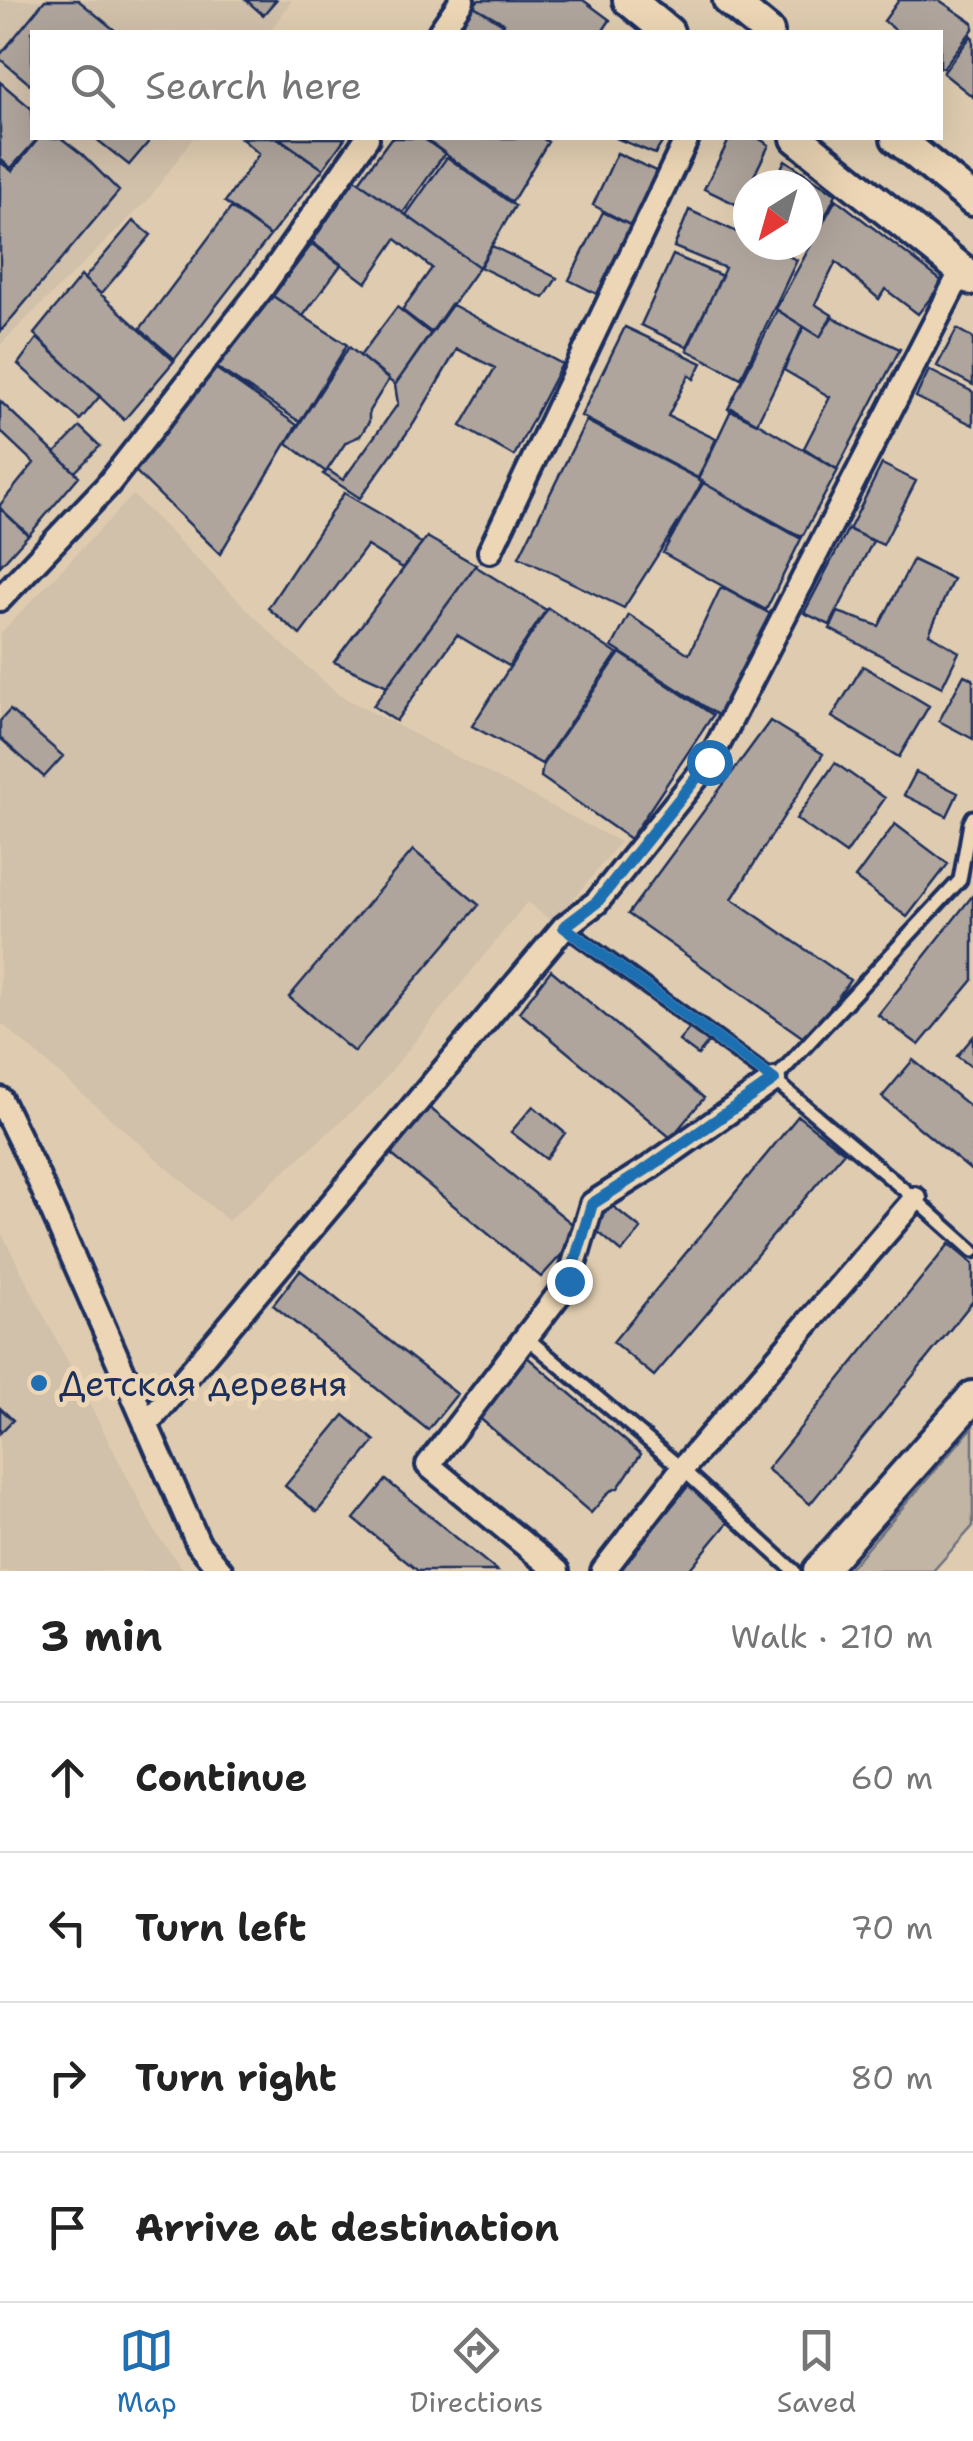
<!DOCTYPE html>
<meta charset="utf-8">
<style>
body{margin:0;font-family:"Shantell Sans",sans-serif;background:#f6f6f6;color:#222}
.compass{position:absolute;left:733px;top:170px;width:90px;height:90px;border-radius:50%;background:#fff;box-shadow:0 10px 40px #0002;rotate:217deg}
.stop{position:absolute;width:30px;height:30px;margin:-22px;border:8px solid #1f6fb2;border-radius:50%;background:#fff}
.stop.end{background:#1f6fb2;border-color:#fff;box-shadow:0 2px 10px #0008}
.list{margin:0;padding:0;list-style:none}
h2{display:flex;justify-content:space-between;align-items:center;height:130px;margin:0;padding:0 40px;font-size:42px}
h2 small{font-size:32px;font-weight:400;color:#767676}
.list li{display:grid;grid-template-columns:65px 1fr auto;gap:30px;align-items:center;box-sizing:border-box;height:150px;padding:0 40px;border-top:2px solid #e0e0e0}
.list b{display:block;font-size:38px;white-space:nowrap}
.list em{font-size:32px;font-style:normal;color:#767676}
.icon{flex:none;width:55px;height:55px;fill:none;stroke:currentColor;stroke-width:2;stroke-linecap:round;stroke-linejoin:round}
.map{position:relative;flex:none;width:973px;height:1571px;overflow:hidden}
.search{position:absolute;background:#fff;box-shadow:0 10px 40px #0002;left:30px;right:30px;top:30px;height:110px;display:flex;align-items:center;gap:25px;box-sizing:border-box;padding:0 35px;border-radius:0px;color:#767676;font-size:38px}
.sheet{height:730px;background:#fff}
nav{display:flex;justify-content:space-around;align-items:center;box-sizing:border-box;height:140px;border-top:2px solid #e0e0e0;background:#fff;font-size:28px;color:#767676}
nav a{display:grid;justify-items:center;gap:5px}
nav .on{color:#1f6fb2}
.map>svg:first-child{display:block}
.built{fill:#d1c0aa}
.green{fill:#c2b5a3;stroke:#6e7280;stroke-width:2.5}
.building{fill:#afa59c;stroke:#1b2f5e;stroke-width:2.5}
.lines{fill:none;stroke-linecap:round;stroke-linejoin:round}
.lane-casing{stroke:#1b2f5e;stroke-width:19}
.street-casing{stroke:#1b2f5e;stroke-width:30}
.secondary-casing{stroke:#1b2f5e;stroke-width:38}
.lane{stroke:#ecd6b5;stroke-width:11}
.street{stroke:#ecd6b5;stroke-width:22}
.secondary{stroke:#ecd6b5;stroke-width:30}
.route{stroke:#1f6fb2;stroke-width:12}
.poi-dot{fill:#1f6fb2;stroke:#ecd6b5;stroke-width:4}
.labels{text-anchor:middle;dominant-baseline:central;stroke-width:10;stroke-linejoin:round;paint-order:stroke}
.poi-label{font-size:35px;fill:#1b2f5e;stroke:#ecd6b5;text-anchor:start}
</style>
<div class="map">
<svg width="973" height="1571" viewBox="0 0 973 1571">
<rect width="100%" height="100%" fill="#dfccb0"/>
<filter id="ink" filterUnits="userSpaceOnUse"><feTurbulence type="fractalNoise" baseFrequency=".01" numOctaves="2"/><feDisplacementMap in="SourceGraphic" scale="20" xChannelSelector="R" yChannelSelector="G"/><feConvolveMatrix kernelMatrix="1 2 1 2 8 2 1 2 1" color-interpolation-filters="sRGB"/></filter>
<g filter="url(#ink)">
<path class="built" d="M0,0H292L269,32H32V138H193L148,200L0,345Z
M133,495L280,642L339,695L620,842L554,923L527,902L375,1091L228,1221L0,1022V634Z
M0,1230L157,1535L185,1571H0Z"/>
<path class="green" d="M973,1427V1526L933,1571H847Z"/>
<path class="building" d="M45,0H78L117,32H32V86L0,59V55Z
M246,0H276L263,15Z
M478,0H583L610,20L602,32H503L501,31L504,23L474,6Z
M899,0H939L973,23V29L943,68L940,67V32H898L884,21Z
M474,6L503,24L497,32H457Z
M971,36L973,38V97L943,73Z
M0,82L32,109V138H38L11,168L0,159Z
M39,138H61L83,155L119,191L0,332V162L12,171Z
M95,138H152L129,165Z
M241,138H277L323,169L270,236L225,202L259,154Z
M279,138H345L323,169Z
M391,138H424L445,153L403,213L359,182Z
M423,138H542L548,142L512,202Z
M616,138H665L655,154Z
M730,138H758L769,145L750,184L751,185H748V210L704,189Z
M617,153L658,172L632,226L593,205Z
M447,157L515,206L479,267L406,215Z
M785,160L836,194L813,241L808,238V185H773Z
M355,179L479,267L432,333L402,310L432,268L396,239L366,283L312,242Z
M836,199L943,282L918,314L885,289L879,299L836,262L815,304L832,315L820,337L776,309Z
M231,208L270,236L175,359L140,329Z
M689,210L748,237V245H765L797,260L741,378L687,350L725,268L674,247Z
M603,212L632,226L597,294L569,280Z
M133,221L151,235L101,294L84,279Z
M312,244L341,265L303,316L273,296Z
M492,246L557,278L544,298L480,267Z
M673,255L722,276L687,347L641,325Z
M81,276L174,361L124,420L34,334Z
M268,293L347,345L300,422L210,363Z
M451,304L562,364L514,456L461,426L495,368L457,349L414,423L360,498L323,474L328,470L343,480L398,404L395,385Z
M397,307L431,334L395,385L360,356Z
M777,310L804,327L757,423L728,409Z
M832,317L900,349L837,469L804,448L830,397L784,370L803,326L820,337Z
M625,327L702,363L694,379L689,375L668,416L716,439L698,478L581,416Z
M957,329L973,338V385L937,366Z
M37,338L100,396L80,420L18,364Z
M349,347L389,379L369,411V422L360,436L346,442L326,472L287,443Z
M205,361L297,425L220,554L126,462Z
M929,370L973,392V425L916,397Z
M0,401L79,476L29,535L0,508V505L34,463L0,431Z
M732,408L838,470L802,537L698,480Z
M586,421L704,482L624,608L519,557Z
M80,427L100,446L75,472L55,453Z
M882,464L916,481L883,545L849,530Z
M702,482L801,539L766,610L663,553Z
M344,493L382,515L422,544L403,568L367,546L300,635L268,608Z
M0,508L28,535L0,566Z
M848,529L873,541L830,625L804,613Z
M427,537L476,565L387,686L334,662Z
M913,560L953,579L929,634L959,652L942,687L830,629L838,612L879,626Z
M475,566L546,610L509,666L457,635L396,721L373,706Z
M721,587L774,616L724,719L612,647L629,615L689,654Z
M548,608L617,654L542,764L472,726Z
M620,653L713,715L630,839L541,777L543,764Z
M863,666L929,706L899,757L832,717Z
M964,675L973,679V739L939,721Z
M10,710L63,756L44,777L0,738V721Z
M770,721L823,754L732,899L850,980L808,1041L628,914Z
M835,763L885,798L846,854L796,819Z
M916,772L958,793L947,816L904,795Z
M895,824L948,864L907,917L855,878Z
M413,850L479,905L354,1052L289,997Z
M973,895V980L919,1045L878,1015Z
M551,970L704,1098L671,1138L519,1012Z
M693,1024L711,1039L698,1055L679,1041Z
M973,1037V1068L957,1056Z
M913,1060L973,1109V1172L882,1097Z
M425,1104L582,1232L541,1277L387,1151Z
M533,1106L565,1133L546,1159L511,1132Z
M798,1116L844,1152L654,1376L613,1342Z
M609,1203L641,1229L622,1252L591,1226Z
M949,1244L973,1264V1301L810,1504L767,1469Z
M300,1270L457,1394L428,1430L273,1305Z
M526,1356L641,1454L618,1488L610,1491L591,1513L476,1415Z
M0,1408L13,1420L0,1433Z
M344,1415L375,1441L317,1512L285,1486Z
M386,1480L497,1571H418L354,1519Z
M689,1485L731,1519L688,1571H619Z"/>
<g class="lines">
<defs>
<path id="lane" d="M973,817L970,823L960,880L774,1080L915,1199L973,1251
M564,927L774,1080
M527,1338L682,1469L794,1571"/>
<path id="street" d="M440,32L462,0
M490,551L687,138
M0,599L107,486L262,288L367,138
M0,1099L36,1173L198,1543L221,1571
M146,1425L564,927L597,902L709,762L962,270
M557,1571L428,1465L569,1281L592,1204L649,1168L774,1080
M603,1571L682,1469L915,1199"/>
<path id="secondary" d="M629,0L668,32
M729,0L768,32
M797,138L973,279
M897,138L973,200
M819,1571L973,1397"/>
</defs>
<use href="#lane" class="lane-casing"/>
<use href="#street" class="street-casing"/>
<use href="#secondary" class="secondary-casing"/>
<use href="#lane" class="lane"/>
<use href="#street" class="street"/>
<use href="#secondary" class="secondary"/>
</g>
</g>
<g class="lines" filter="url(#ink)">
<path class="route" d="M569,1281L592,1204L648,1168L774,1080L564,927L597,902L709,762"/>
</g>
<circle class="poi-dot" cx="39" cy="1383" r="10"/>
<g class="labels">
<g class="poi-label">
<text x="59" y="1383">Детская деревня</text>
</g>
</g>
</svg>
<svg class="compass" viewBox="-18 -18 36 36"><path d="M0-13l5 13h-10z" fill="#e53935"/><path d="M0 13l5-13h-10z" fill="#767676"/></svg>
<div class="stop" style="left:709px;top:762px"></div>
<div class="stop end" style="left:569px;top:1281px"></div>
<div class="search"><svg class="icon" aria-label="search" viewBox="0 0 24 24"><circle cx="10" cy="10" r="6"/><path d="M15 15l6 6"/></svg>Search here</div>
</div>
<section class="sheet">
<h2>3 min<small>Walk · 210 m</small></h2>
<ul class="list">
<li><svg class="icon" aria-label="ahead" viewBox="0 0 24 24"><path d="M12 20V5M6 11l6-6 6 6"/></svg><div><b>Continue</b></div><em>60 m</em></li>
<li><svg class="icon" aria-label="left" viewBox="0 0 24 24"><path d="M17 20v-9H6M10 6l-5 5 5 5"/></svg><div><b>Turn left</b></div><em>70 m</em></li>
<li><svg class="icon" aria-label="right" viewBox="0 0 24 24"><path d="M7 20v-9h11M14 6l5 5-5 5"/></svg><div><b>Turn right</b></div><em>80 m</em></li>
<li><svg class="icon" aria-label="arrive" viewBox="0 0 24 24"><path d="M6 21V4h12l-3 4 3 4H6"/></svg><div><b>Arrive at destination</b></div></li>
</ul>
</section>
<nav>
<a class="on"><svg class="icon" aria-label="map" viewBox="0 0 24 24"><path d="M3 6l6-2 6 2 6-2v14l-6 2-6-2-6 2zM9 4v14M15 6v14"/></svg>Map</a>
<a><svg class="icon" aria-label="directions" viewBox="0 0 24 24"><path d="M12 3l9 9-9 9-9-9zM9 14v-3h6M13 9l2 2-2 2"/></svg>Directions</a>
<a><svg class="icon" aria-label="saved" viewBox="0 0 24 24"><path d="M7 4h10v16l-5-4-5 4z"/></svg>Saved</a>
</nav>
